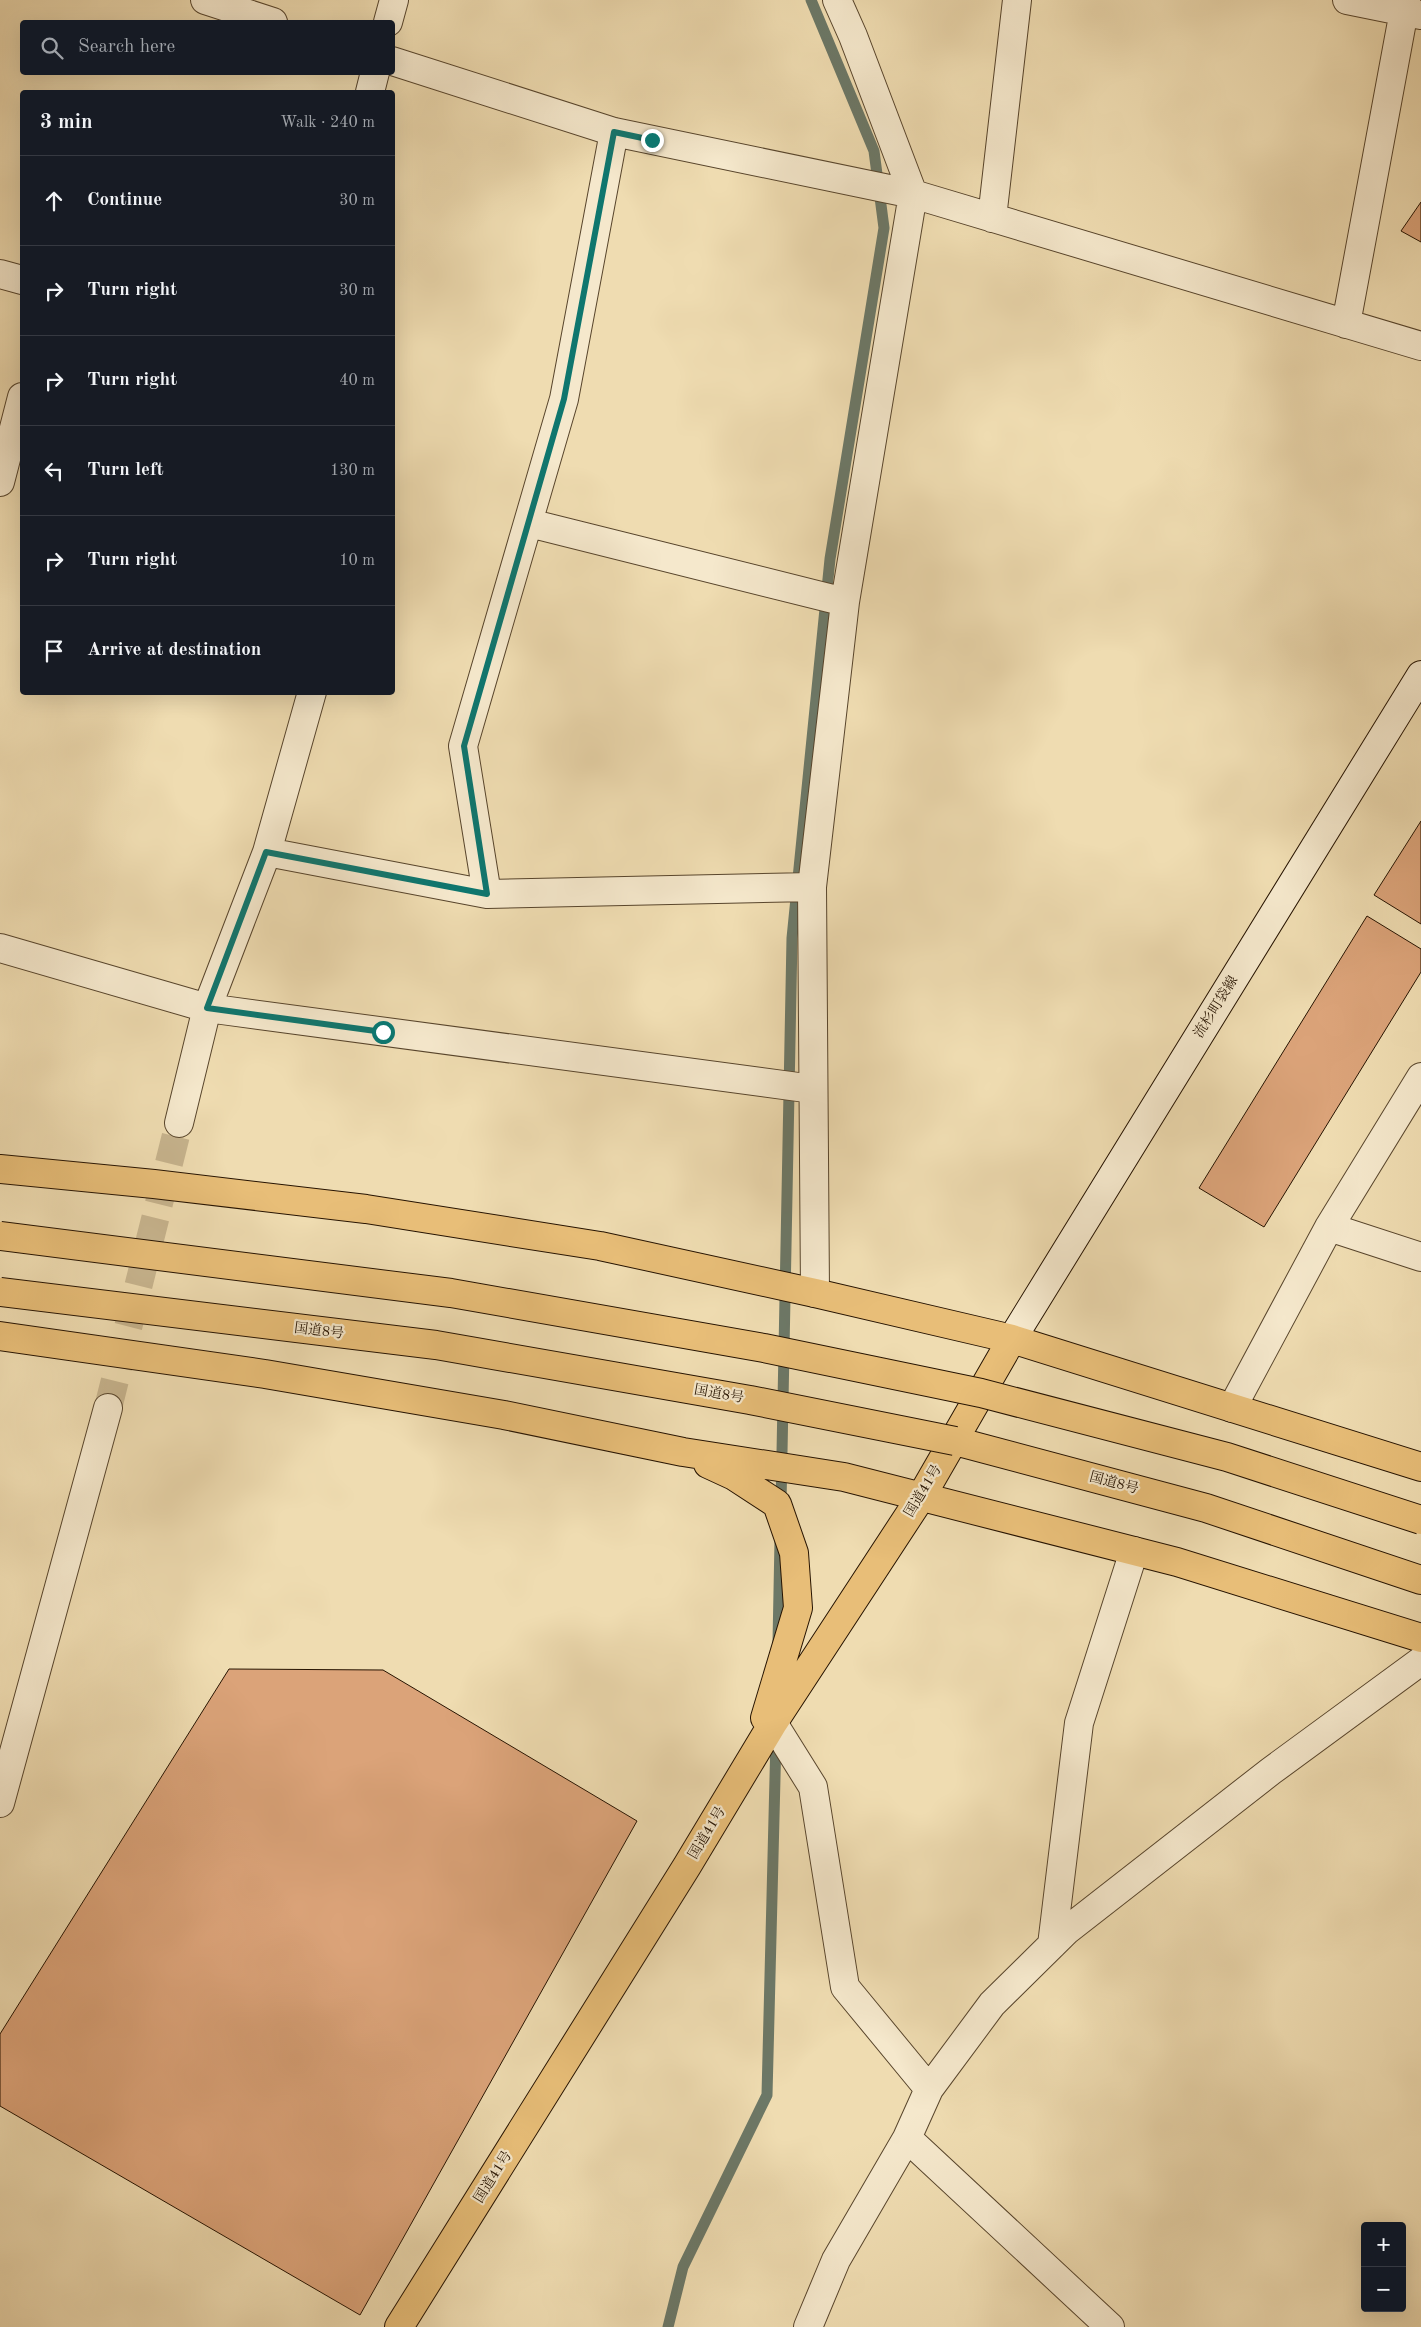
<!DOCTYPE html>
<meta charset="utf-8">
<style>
body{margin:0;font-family:"Old Standard TT","Noto Serif JP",serif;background:#20242c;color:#f1f3f6}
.controls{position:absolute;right:15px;bottom:15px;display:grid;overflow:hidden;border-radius:5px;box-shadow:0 5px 20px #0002}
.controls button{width:45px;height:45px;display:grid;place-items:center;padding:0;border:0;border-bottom:1px solid #363941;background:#171b24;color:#f1f3f6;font:25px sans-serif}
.stop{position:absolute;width:15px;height:15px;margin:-11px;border:4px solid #0f766e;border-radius:50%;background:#fff}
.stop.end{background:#0f766e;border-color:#fff;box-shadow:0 1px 5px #0008}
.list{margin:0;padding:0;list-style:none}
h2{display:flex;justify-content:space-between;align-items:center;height:65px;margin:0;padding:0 20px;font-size:21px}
h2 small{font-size:16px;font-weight:400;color:#9ea1a6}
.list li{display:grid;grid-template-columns:32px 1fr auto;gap:15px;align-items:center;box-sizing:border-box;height:90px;padding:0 20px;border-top:1px solid #363941}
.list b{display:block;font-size:19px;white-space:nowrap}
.list em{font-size:16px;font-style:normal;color:#9ea1a6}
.icon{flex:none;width:28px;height:28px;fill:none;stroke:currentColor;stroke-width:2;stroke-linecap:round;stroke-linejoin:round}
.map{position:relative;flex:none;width:1421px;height:2327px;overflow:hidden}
.search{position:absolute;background:#171b24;box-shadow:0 5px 20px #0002;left:20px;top:20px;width:375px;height:55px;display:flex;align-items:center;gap:12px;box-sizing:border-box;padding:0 18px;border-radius:5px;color:#9ea1a6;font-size:19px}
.panel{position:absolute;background:#171b24;box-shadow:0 5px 20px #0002;left:20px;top:90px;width:375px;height:605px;border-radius:5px}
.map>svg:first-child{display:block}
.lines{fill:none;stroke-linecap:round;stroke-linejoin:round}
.stream{stroke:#6c7867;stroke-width:11}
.building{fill:#dba379;stroke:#261300}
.minor-tunnel{stroke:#c7b48e;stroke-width:28;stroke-dasharray:28 14;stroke-linecap:butt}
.minor-casing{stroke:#58452c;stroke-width:30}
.secondary-casing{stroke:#261300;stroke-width:30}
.trunk-casing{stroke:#261300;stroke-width:30}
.minor{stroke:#f5e8cc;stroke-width:28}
.secondary{stroke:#f5e8cc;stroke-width:28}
.trunk{stroke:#e8be78;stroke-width:28}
.trunk-bridge-casing{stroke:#261300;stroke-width:30;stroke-linecap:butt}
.trunk-bridge{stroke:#e8be78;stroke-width:28}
.route{stroke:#0f766e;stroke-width:6}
.labels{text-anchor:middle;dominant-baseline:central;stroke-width:4.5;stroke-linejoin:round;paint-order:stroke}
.street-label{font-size:14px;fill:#261300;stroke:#f5e8cc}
</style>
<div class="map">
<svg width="1421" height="2327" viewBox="0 0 1421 2327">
<rect width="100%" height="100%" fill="#efdcb1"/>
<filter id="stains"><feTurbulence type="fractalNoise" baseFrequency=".004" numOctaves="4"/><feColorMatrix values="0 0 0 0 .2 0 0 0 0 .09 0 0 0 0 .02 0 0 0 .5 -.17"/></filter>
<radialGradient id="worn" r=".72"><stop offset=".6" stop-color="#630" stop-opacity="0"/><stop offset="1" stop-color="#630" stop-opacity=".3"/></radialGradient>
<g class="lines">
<path class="stream" d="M781,1504L792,938L830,559L884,228L874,151L811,0
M778,1642L780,1540
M668,2327L683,2267L767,2095L776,1738"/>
</g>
<path class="building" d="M1421,202V242L1401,231Z
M1421,821V924L1374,895Z
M1367,916L1421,949V972L1264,1227L1199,1188Z
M229,1669L383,1670L637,1821L360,2315L0,2106V2034Z"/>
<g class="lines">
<path class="minor-tunnel" d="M108,1408L179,1123"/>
<defs>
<path id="minor" d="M205,0L273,22
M1347,0L1421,15
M388,22L394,0
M392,61L614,132L913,194L1421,346
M370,92L375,72
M992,218L1017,0
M0,274L22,280
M1346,324L1406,0
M0,482L22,397
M529,523L845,602
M267,852L487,894L812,887
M487,894L463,746L564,399L614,132
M0,948L207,1008L813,1089
M179,1123L207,1008L267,852L312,692
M1329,1227L1421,1257
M815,1293L812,887L845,602L913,194L853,36L837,0
M1232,1408L1329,1227L1421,1077
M773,1723L813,1787L845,1987L929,2089
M0,1803L108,1408
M1052,1945L1079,1723L1134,1551
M907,2138L1110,2327
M808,2327L836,2260L907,2138L929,2089L992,2004L1066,1931L1271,1771L1421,1661"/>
<path id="secondary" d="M1012,1339L1421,675"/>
<path id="trunk" d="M0,1169L154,1184L366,1209L600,1246L815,1293L1012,1339L1421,1467
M0,1336L265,1374L504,1415L683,1452L844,1477L1177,1562L1421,1638
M955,1441L1206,1508L1421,1580
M708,1464L734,1476L777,1504L794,1553L798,1608L765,1718
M399,2327L687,1866L773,1723L921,1497L1012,1339"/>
</defs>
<use href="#minor" class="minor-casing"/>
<use href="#secondary" class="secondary-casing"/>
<use href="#trunk" class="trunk-casing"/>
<use href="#minor" class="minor"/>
<use href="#secondary" class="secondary"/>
<use href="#trunk" class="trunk"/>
<defs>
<path id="trunk-bridge" d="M0,1236L451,1293L764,1348L981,1393L1227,1457L1421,1520
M0,1292L436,1345L750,1400L955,1441"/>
</defs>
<use href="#trunk-bridge" class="trunk-bridge-casing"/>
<use href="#trunk-bridge" class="trunk-bridge"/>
</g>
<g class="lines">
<path class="route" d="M383,1032L207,1008L266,852L487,894L464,746L564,399L614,132L652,140"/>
</g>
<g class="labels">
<g class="street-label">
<text transform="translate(1216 1007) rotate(-58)">流杉町袋線</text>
<text transform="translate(319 1331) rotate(7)">国道8号</text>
<text transform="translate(719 1394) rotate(10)">国道8号</text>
<text transform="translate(1114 1483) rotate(15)">国道8号</text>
<text transform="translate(923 1491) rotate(-59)">国道41号</text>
<text transform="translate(707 1833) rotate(-59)">国道41号</text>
<text transform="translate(493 2177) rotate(-58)">国道41号</text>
</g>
</g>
<rect width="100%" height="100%" filter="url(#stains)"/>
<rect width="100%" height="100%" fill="url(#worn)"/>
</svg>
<div class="controls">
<button>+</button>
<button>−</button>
</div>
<div class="stop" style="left:383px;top:1032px"></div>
<div class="stop end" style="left:652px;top:140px"></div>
<div class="search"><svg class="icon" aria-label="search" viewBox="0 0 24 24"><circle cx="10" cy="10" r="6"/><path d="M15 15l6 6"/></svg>Search here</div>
<section class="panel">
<h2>3 min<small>Walk · 240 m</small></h2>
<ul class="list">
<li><svg class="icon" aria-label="ahead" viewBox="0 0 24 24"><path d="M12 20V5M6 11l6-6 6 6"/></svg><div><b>Continue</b></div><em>30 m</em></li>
<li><svg class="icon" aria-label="right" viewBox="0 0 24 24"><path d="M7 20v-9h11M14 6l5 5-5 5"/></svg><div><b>Turn right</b></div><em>30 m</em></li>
<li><svg class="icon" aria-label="right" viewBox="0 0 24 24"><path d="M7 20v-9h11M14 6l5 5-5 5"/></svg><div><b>Turn right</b></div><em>40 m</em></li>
<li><svg class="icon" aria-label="left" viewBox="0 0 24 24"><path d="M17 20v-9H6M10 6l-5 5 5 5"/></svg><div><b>Turn left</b></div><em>130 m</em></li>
<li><svg class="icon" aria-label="right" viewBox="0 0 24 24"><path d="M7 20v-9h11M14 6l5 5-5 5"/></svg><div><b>Turn right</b></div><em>10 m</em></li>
<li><svg class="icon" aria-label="arrive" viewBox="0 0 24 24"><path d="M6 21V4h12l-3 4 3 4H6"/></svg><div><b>Arrive at destination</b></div></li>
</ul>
</section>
</div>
